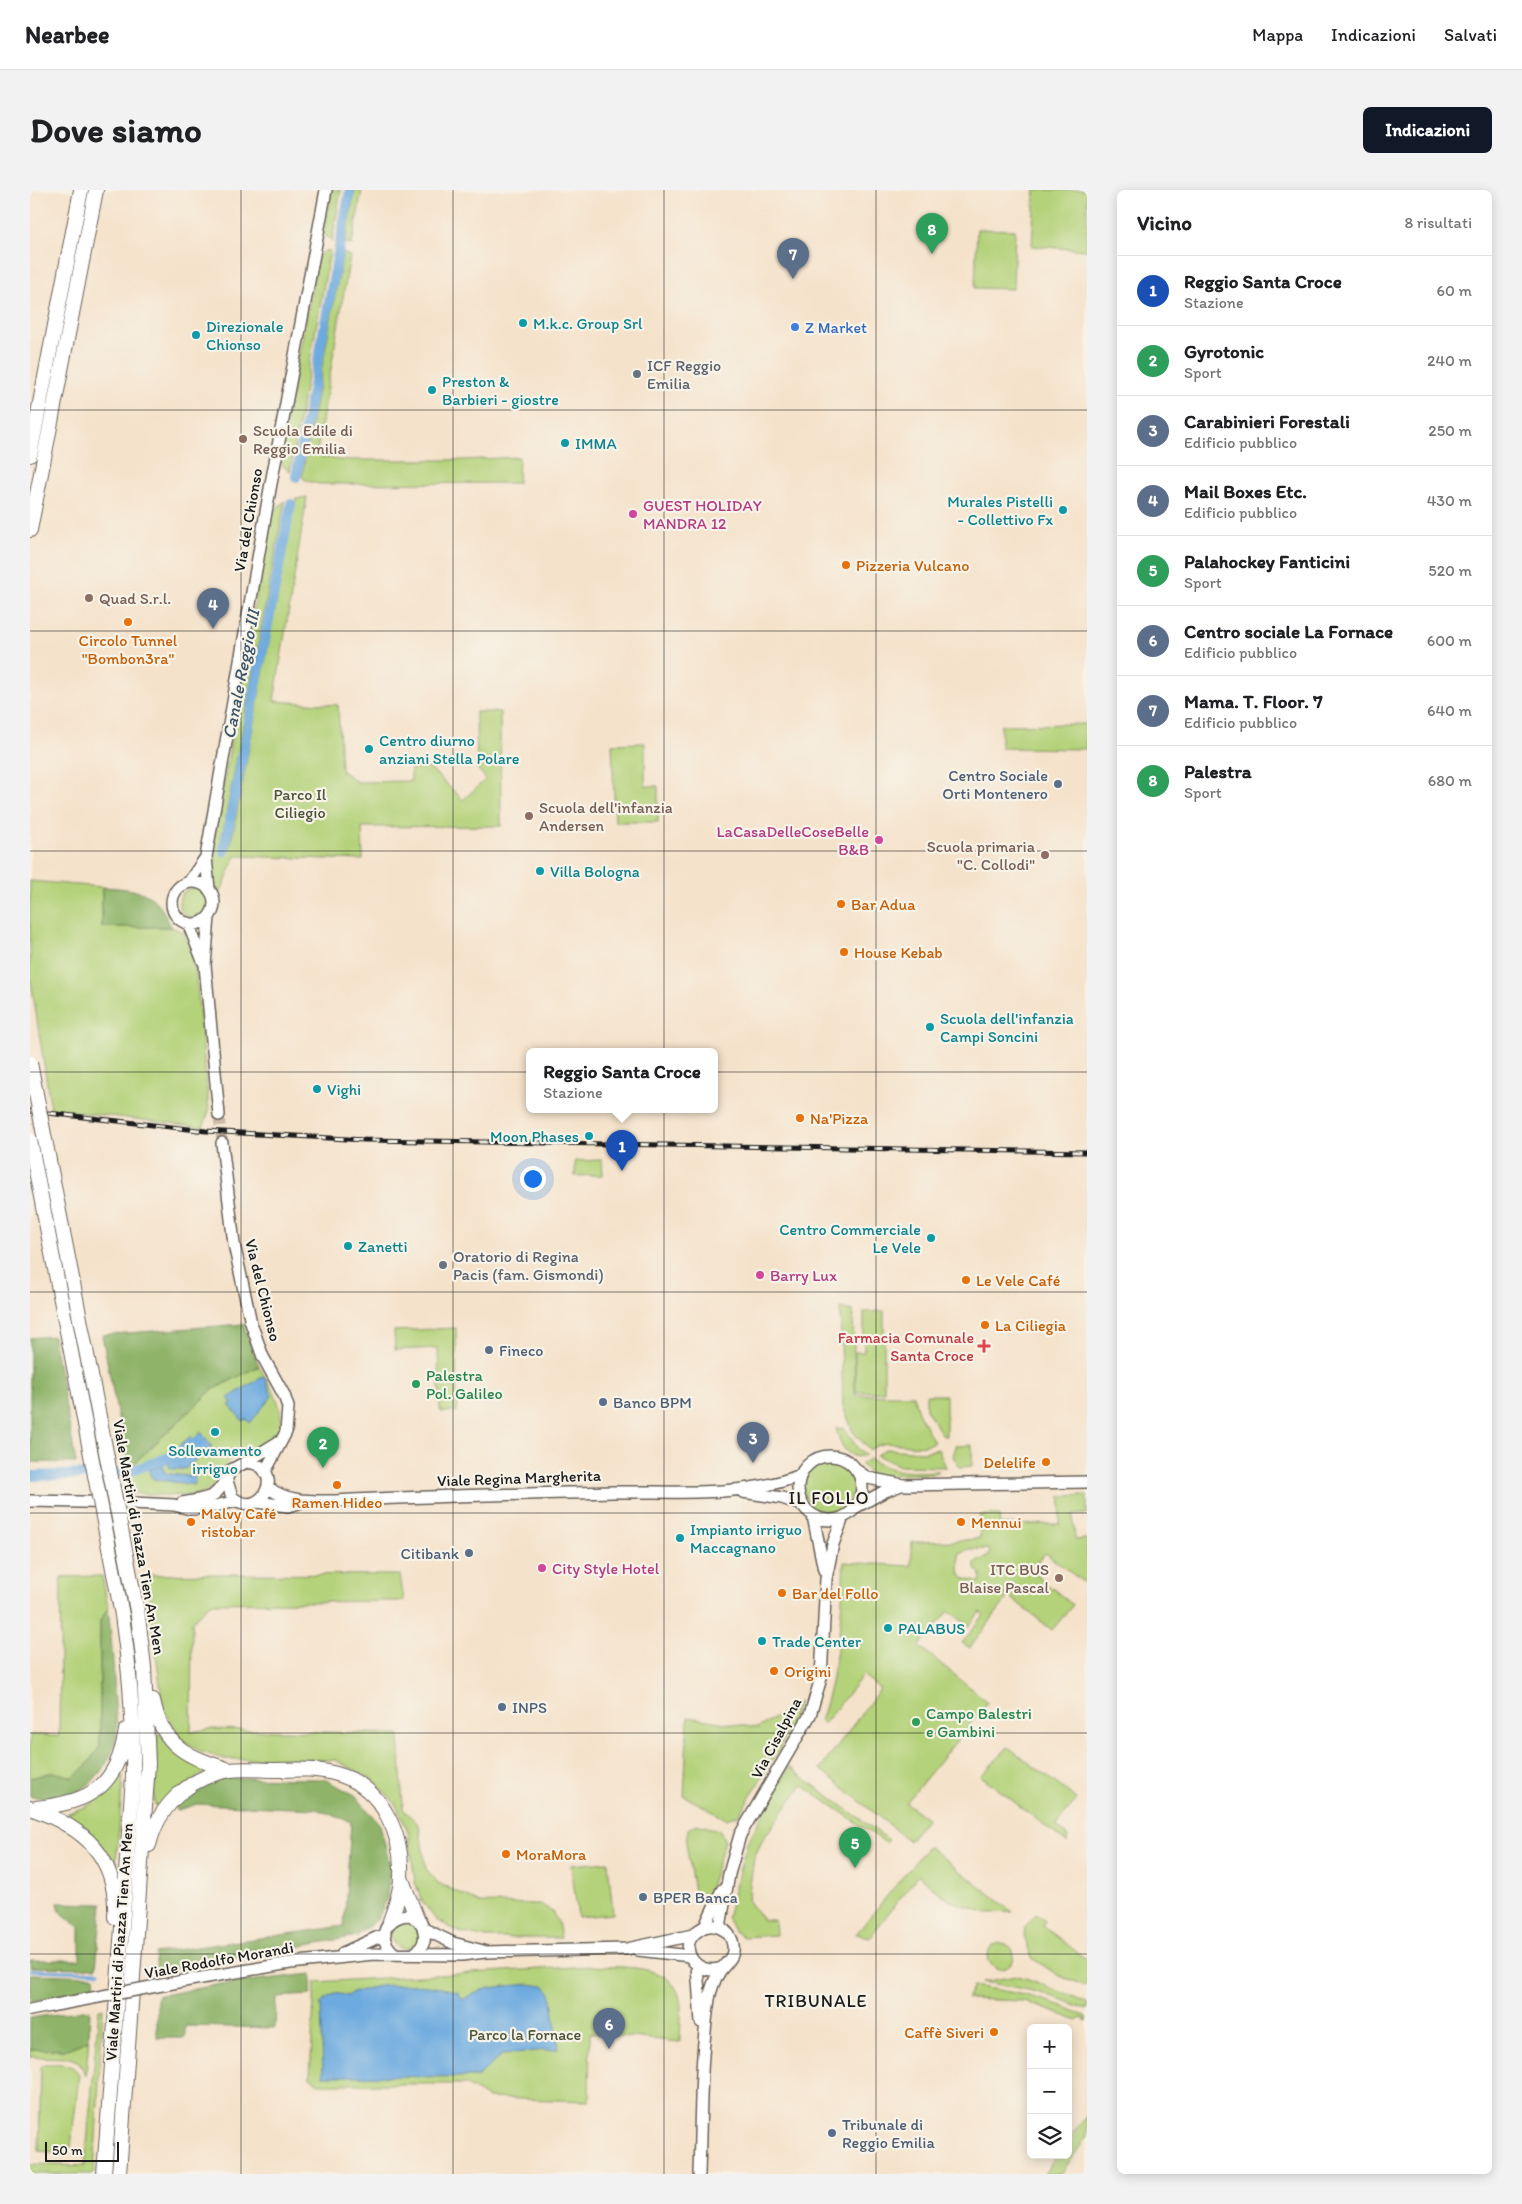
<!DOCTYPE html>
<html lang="it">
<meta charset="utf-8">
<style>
body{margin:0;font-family:Itim,sans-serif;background:#f2f2f2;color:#202124}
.controls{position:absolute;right:15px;bottom:15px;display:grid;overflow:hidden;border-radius:8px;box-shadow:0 2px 12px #0003}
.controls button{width:45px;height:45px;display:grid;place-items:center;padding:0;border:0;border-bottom:1px solid #e0e0e0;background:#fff;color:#202124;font:25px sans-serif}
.scale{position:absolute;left:15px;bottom:12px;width:74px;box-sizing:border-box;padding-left:5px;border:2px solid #1c1c1c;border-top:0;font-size:14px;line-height:18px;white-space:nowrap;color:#1c1c1c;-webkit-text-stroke:4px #f7f3e8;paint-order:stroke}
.you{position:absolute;left:502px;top:988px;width:18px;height:18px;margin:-12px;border:4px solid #fff;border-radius:50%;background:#1a73e8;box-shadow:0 0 0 8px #1a73e833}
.badge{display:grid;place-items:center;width:32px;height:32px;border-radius:50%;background:#111827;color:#fff;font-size:16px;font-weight:700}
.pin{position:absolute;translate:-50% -41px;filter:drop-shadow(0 1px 2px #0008)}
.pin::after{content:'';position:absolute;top:26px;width:18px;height:15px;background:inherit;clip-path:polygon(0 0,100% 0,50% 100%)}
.popup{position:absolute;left:496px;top:858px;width:192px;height:65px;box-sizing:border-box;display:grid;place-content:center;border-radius:8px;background:#fff;filter:drop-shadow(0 1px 4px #0005);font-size:16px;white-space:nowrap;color:#757577}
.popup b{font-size:19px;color:#202124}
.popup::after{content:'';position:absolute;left:50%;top:100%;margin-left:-10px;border:10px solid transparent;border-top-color:#fff}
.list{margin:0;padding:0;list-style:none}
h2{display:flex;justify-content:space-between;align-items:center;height:65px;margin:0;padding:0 20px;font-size:21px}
h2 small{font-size:16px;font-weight:400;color:#757577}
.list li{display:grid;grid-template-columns:32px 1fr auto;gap:15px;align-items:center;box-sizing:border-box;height:70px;padding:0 20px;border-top:1px solid #e0e0e0}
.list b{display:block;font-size:19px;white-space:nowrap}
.list p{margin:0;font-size:16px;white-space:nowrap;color:#757577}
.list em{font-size:16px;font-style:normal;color:#757577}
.icon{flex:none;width:28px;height:28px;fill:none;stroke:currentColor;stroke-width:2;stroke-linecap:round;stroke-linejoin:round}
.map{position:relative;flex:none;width:1057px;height:1984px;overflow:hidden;border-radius:8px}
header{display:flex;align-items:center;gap:30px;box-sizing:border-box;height:70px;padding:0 25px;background:#fff;border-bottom:1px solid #e0e0e0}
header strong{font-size:24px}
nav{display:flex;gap:28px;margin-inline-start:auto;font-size:18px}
.intro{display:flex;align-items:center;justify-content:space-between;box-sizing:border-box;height:120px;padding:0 30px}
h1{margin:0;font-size:35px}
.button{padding:12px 22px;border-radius:8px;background:#111827;color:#fff;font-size:18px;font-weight:700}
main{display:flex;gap:30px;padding:0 30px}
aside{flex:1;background:#fff;border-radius:8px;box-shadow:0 2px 12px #0003}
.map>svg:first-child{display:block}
.green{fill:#b4d279;stroke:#68774a;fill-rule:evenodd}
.forest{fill:#8fb469;stroke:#566842}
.water{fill:#6daadf;stroke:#44637e}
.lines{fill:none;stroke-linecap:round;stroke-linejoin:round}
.stream{stroke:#6daadf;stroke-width:3}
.canal{stroke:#6daadf;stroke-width:10}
.secondary-tunnel{stroke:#cabaa7;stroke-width:11;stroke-dasharray:11 5.5;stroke-linecap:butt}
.secondary-casing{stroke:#686159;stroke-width:14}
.highway-casing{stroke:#686159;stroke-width:16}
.secondary{stroke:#fff;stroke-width:11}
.highway{stroke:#fff;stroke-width:14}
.rail-casing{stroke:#1c1c1c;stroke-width:5}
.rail{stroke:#f7f3e8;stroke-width:3;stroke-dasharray:9;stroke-linecap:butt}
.secondary-bridge-casing{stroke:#686159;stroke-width:14;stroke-linecap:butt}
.highway-bridge-casing{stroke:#686159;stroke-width:16;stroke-linecap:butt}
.secondary-bridge{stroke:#fff;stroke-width:11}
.highway-bridge{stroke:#fff;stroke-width:14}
.grid{fill:none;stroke:#1c1c1c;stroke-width:1;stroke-opacity:0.55}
.culture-dot{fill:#0f9aa8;stroke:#f7f3e8;stroke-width:2}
.shop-dot{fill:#3f7fe0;stroke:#f7f3e8;stroke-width:2}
.worship-dot{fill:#6b7280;stroke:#f7f3e8;stroke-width:2}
.education-dot{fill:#8d6e63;stroke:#f7f3e8;stroke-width:2}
.hotel-dot{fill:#d1479c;stroke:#f7f3e8;stroke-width:2}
.food-dot{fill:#e8710a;stroke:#f7f3e8;stroke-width:2}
.service-dot{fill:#5c6f8a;stroke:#f7f3e8;stroke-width:2}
.health-dot{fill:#e0444e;stroke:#f7f3e8;stroke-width:2}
.leisure-dot{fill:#2e9e5b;stroke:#f7f3e8;stroke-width:2}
.labels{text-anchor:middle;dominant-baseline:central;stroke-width:4.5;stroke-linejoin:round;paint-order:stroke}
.culture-label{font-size:16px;fill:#0d838f;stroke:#f7f3e8;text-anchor:start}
.shop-label{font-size:16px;fill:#366cbe;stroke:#f7f3e8;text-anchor:start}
.worship-label{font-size:16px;fill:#5b616d;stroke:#f7f3e8;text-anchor:start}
.education-label{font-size:16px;fill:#785e54;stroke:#f7f3e8;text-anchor:start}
.hotel-label{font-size:16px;fill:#b23c85;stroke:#f7f3e8;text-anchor:start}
.street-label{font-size:16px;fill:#1c1c1c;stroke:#f7f3e8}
.food-label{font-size:16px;fill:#c56008;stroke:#f7f3e8;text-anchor:start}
.service-label{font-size:16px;fill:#4e5e75;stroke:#f7f3e8;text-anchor:start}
.park-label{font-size:16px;fill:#4a5338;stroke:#f7f3e8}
.health-label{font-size:16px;fill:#be3a42;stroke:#f7f3e8;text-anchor:end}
.leisure-label{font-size:16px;fill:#27864d;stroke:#f7f3e8;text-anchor:start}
.water-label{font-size:18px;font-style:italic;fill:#3c556a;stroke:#f7f3e8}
.neighbourhood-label{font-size:18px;letter-spacing:1px;fill:#1c1c1c;stroke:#f7f3e8}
</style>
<header>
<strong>Nearbee</strong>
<nav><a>Mappa</a><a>Indicazioni</a><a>Salvati</a></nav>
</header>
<div class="intro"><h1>Dove siamo</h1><a class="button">Indicazioni</a></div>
<main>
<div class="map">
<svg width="1057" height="1984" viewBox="0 0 1057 1984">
<rect width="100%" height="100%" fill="#f7f3e8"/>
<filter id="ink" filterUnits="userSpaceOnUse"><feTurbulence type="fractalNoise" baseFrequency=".02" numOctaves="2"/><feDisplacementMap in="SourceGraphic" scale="10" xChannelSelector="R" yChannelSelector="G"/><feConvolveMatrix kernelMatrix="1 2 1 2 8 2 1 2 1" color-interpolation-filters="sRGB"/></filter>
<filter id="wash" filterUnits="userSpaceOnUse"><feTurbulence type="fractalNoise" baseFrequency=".0096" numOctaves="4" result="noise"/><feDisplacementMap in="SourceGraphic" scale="20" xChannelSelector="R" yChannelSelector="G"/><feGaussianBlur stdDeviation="1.12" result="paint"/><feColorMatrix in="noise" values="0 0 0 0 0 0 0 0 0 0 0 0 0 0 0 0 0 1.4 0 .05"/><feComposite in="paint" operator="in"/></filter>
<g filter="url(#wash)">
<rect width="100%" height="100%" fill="#f5e2ca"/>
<path class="green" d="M302,0H311L302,51L293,43Z
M325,0H332L322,55L315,53Z
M1005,0H1057V60L1002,56Z
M947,39L985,40L983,99L945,98Z
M295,61H300L260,281L253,276L249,266L288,67Z
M313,63L320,66L287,261L292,267L309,270H433L489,267L488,293L289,294L277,291L272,287Z
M277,307L244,511L308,515L311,580L327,592L381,591V578H400L433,610L456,589L447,578L446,522H470L471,636L332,637L333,670L206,666L189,706L181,692L183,655L239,330L244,320L255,311L190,657L200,659L266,309Z
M1056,534V559L971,558V535Z
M615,553V596H628V632H585L582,554Z
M0,691L72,697V737H141L154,742L159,754L166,783L179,921L173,937L21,919L0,785Z
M149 713a15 15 0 1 1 30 0a15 15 0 1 1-30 0Z
M572,970L573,985L545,986V971Z
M810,1118L823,1121L825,1205H883L888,1222L904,1252C883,1263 859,1244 840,1260L823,1242L813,1216Z
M854,1121V1202H826L825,1162H834V1122Z
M426,1138L427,1222H410L408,1158L365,1160L364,1141Z
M229,1176C241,1198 265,1228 240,1252C229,1262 213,1261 202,1268C191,1276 190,1291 180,1299C166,1310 120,1304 101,1303L98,1279L182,1200Z
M896,1205H916V1246H913L896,1219Z
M806,1238L815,1239L828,1259L836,1265C817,1272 810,1254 806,1238Z
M942,1255V1276L929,1277L923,1266L926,1256Z
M856,1259L893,1262L908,1259L916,1277L870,1276L846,1265Z
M840,1269C863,1284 883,1282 908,1281L903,1284L849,1285L840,1283L830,1274Z
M773 1298a25 25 0 1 1 50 0a25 25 0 1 1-50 0Z
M1057,1305V1324L1043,1325L1045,1350L1057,1349V1395L1015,1363L1001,1381L1043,1415L1022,1440L975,1403L976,1410L940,1458L932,1453L954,1425L950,1422L939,1436L919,1421L889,1456L958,1512L876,1613L897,1628L879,1651L790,1579L850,1499L833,1485L794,1534L790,1531C809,1476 811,1429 814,1372L881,1376L882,1352L929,1351L950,1348V1325H969L970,1335L1030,1334L1031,1306ZM939,1359H959L960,1365L945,1373V1379L951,1383L950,1393L933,1388L929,1382V1363Z
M196,1384L370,1385L374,1411L180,1413L162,1432L161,1542L179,1539L369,1544L373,1619L389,1635L396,1679L408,1693L450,1713L511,1714L522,1722L528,1732L531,1748H457L429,1742L406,1730L392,1711L385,1692L378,1641L365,1613L342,1589L305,1570L195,1569L171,1562L151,1549L133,1518L116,1385Z
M72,1386L78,1418L70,1431V1556L57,1575L43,1588L23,1582L0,1588V1545L29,1546L31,1387Z
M769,1512L750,1558L709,1625L696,1629L654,1606L658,1527L728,1538Z
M129,1543C144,1561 156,1572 179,1579L130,1616H126L124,1612L127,1545Z
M978,1557L1047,1609L1026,1636L1038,1646L1037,1653L951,1586Z
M759,1577L859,1650L856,1653L772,1595L733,1649L724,1668L718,1710L733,1730H745L746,1745L713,1747L704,1741L697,1727L717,1653Z
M93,1586L86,1673L59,1640L38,1626V1623L60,1615Z
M666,1634L689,1640L695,1651L676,1709L665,1708L656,1653L658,1639Z
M898,1656L983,1722L958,1723L920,1711L888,1685L840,1747L826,1744Z
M578,1672L583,1724L548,1727L541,1675Z
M1006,1724L1015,1731L1012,1735L1057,1770V1796L1029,1786L1002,1768L994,1746L995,1737Z
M361 1745a14 14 0 1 1 28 0a14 14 0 1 1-28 0Z
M958 1766a13 13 0 1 1 26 0a13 13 0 1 1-26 0Z
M562,1776C589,1778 638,1772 649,1805C653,1818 650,1838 650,1852L560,1843L559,1911L458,1908L435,1894H290L280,1887L285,1792Z
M986,1786L996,1788L1057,1812V1820C1020,1803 993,1798 952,1792Z
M943,1796C987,1803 1016,1807 1057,1827V1831L1051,1828L1048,1831L994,1811L937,1809Z
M73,1818L64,1984H0V1974L55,1976L69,1819Z
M59,1847L56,1885L49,1872L40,1868L0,1867V1859L34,1860L57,1851Z
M15,1874C29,1874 42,1871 49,1885L41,1957L32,1963L9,1961L11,1877Z
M1056,1926L1057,1946L1031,1984H1014L1028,1965H1038V1951Z"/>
<path class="forest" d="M72,697C109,699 126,700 141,737H72Z
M213,1134L229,1176L182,1200L98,1279L72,1145Z
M23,1146L46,1273L0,1272V1148Z
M78,1418C82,1450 84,1482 85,1514C86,1527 88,1541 85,1553C78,1578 58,1603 31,1607C21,1609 10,1607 0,1607V1588L23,1582L43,1587L57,1575L70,1556V1431Z
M194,1588L294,1589L325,1605L350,1635L360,1675L357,1708L348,1729L327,1746L127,1782L125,1763L314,1736L321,1632L286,1619L167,1614L146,1621L145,1612L167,1596Z
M28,1713L72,1714L66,1778L0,1777V1770H50V1737L30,1722Z
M0,1784L65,1786L63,1803L0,1811Z
M282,1784L281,1805L246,1807L245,1838L155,1836V1848H127V1806L191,1794Z
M60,1819L59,1847L57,1851L34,1860L0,1859V1828Z"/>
<path class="water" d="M234,1186L242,1206L220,1233L216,1229L213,1231L199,1215L202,1213L198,1208Z
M171,1242L182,1256L155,1279H140L137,1266L161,1246L164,1249Z
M132,1275L135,1283L165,1287V1295L123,1289L119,1283L120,1280Z
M498,1794L514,1796L521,1803L529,1859L473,1864L447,1887L293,1886L291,1814C298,1805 306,1801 317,1806C346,1790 397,1793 428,1802L433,1810C451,1795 475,1797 498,1794Z"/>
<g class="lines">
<path class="stream" d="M0,1780L69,1782"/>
<path class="canal" d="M266,287L320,0
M194,661L261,314
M0,1286L96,1283L148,1264"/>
</g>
</g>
<g filter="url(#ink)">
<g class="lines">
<path class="secondary-tunnel" d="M189,925L192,953"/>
<defs>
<path id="secondary" d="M159,692L176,667
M142 713a21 21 0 1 1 42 0a21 21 0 1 1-42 0Z
M179,699L176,667L240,299L296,0
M179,727L175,775L189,925
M158,733L173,771
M192,953L204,1054L221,1133L233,1167L254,1205L258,1217L256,1242L235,1282
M768 1298a32 32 0 1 1 64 0a32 32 0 1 1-64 0Z
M216,1272L247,1253
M826,1280L838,1288L873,1295L1057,1292
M238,1297C257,1313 282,1311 305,1311C397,1306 490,1304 583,1302C645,1301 712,1308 771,1285
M713,1302L752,1308L772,1315
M0,1311L102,1313L144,1315L161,1319L176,1318L207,1311
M226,1312L258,1316L273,1312
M152,1313C184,1307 186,1309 201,1280L216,1272C258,1275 233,1333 202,1307L197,1291
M826,1317L855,1301L871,1295
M783,1326L794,1380
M675,1736L692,1700
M690,1737L699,1684L710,1645L780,1525L791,1488L796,1389L803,1354L813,1327
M394,1739L423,1753L453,1761
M608,1760L660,1766
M313,1763L355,1744
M364,1763C332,1736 389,1706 394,1742C396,1751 392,1758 385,1763
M667,1776L671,1832
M148,1792L260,1773L343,1764L432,1765L455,1762L597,1759L663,1745
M0,1820L20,1816
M669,1984C671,1925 670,1867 679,1809C681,1798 684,1790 690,1781C696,1772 705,1768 703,1755C701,1739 682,1730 669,1740C645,1755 665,1788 692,1778"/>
<path id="highway" d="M0,265L51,0
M0,340L66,0
M123,1510C132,1557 158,1567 200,1580
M0,1618C54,1637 88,1666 85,1727
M6,1618C61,1612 87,1597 96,1540
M119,1655C128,1616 159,1587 200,1580C214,1578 231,1580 245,1580C268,1579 291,1578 313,1586C353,1600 373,1646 371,1687C371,1702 365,1717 360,1731
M372,1690L387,1729
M74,1984L103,1587C104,1533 100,1480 92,1425
M89,1984L118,1574L114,1477L108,1426"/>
</defs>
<use href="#secondary" class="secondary-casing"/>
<use href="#highway" class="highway-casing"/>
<use href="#secondary" class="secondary"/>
<use href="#highway" class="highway"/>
<defs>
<path id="rail" d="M0,921L176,941L335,950L1057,962"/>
</defs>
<use href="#rail" class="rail-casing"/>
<use href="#rail" class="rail"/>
<defs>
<path id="secondary-bridge" d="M20,1816L148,1792"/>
<path id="highway-bridge" d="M0,873L108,1426
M0,950L92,1425"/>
</defs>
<use href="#secondary-bridge" class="secondary-bridge-casing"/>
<use href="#highway-bridge" class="highway-bridge-casing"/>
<use href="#secondary-bridge" class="secondary-bridge"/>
<use href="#highway-bridge" class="highway-bridge"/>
</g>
</g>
<path class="grid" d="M211,0V1984M423,0V1984M634,0V1984M846,0V1984M0,220H1057M0,441H1057M0,661H1057M0,882H1057M0,1102H1057M0,1323H1057M0,1543H1057M0,1764H1057"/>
<g class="culture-dot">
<circle cx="493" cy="133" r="5"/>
<circle cx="166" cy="145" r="5"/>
<circle cx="402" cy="200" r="5"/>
<circle cx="535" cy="253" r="5"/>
<circle cx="1033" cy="320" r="5"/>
<circle cx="339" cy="559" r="5"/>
<circle cx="510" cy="681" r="5"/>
<circle cx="900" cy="837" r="5"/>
<circle cx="287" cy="899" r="5"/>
<circle cx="559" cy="946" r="5"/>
<circle cx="901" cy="1048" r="5"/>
<circle cx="318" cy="1056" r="5"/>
<circle cx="185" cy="1242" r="5"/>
<circle cx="650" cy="1348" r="5"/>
<circle cx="858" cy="1438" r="5"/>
<circle cx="732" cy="1451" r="5"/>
</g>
<circle class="shop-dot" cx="765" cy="137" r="5"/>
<g class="worship-dot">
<circle cx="607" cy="184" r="5"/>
<circle cx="413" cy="1075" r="5"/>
</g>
<g class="education-dot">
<circle cx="213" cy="249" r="5"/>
<circle cx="59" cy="408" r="5"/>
<circle cx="499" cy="626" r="5"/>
<circle cx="1015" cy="665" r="5"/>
<circle cx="1029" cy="1388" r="5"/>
</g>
<g class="hotel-dot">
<circle cx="603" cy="324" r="5"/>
<circle cx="849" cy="650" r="5"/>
<circle cx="730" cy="1085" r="5"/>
<circle cx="512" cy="1378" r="5"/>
</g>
<g class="food-dot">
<circle cx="816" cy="375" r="5"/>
<circle cx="98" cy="432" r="5"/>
<circle cx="811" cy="714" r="5"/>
<circle cx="814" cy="762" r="5"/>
<circle cx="770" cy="928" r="5"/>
<circle cx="936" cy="1090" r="5"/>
<circle cx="955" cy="1135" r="5"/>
<circle cx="1016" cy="1272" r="5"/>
<circle cx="307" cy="1295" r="5"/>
<circle cx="161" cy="1332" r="5"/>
<circle cx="931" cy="1332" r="5"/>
<circle cx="752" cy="1403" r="5"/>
<circle cx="744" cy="1481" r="5"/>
<circle cx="476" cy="1664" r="5"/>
<circle cx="964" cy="1842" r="5"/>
</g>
<g class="service-dot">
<circle cx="1028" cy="594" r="5"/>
<circle cx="459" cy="1160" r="5"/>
<circle cx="573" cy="1212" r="5"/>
<circle cx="439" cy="1363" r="5"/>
<circle cx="472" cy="1517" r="5"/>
<circle cx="613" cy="1707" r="5"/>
<circle cx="802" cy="1943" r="5"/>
</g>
<path class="health-dot" d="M951.5 1148.5h5v5h5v5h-5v5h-5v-5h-5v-5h5z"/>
<g class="leisure-dot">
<circle cx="386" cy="1194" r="5"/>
<circle cx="886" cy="1532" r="5"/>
</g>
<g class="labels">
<g class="culture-label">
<text x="503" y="133">M.k.c. Group Srl</text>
<text x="176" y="136">Direzionale<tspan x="176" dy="18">Chionso</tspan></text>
<text x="412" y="191">Preston &amp;<tspan x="412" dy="18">Barbieri - giostre</tspan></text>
<text x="545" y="253">IMMA</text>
<text x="1023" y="311" text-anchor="end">Murales Pistelli<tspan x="1023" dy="18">- Collettivo Fx</tspan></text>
<text x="349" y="550">Centro diurno<tspan x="349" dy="18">anziani Stella Polare</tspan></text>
<text x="520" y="681">Villa Bologna</text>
<text x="910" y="828">Scuola dell'infanzia<tspan x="910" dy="18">Campi Soncini</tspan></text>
<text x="297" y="899">Vighi</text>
<text x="549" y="946" text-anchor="end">Moon Phases</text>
<text x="891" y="1039" text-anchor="end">Centro Commerciale<tspan x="891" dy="18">Le Vele</tspan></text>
<text x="328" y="1056">Zanetti</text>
<text x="185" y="1260" text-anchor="middle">Sollevamento<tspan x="185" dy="18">irriguo</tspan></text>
<text x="660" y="1339">Impianto irriguo<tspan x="660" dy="18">Maccagnano</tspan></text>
<text x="868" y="1438">PALABUS</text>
<text x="742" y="1451">Trade Center</text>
</g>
<g class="shop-label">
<text x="775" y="137">Z Market</text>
</g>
<g class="worship-label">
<text x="617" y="175">ICF Reggio<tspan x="617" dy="18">Emilia</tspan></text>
<text x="423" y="1066">Oratorio di Regina<tspan x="423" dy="18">Pacis (fam. Gismondi)</tspan></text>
</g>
<g class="education-label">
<text x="223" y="240">Scuola Edile di<tspan x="223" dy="18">Reggio Emilia</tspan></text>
<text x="69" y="408">Quad S.r.l.</text>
<text x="509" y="617">Scuola dell'infanzia<tspan x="509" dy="18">Andersen</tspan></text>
<text x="1005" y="656" text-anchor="end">Scuola primaria<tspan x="1005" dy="18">"C. Collodi"</tspan></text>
<text x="1019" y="1379" text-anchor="end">ITC BUS<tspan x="1019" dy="18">Blaise Pascal</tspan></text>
</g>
<g class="hotel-label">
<text x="613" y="315">GUEST HOLIDAY<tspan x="613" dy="18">MANDRA 12</tspan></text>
<text x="839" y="641" text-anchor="end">LaCasaDelleCoseBelle<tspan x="839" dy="18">B&amp;B</tspan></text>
<text x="740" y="1085">Barry Lux</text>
<text x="522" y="1378">City Style Hotel</text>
</g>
<g class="street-label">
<text transform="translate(218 330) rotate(-80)">Via del Chionso</text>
<text transform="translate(233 1100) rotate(76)">Via del Chionso</text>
<text transform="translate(489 1288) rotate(-2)">Viale Regina Margherita</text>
<text transform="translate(109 1347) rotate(80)">Viale Martiri di Piazza Tien An Men</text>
<text transform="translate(746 1548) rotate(-62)">Via Cisalpina</text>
<text transform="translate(89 1752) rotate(-86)">Viale Martiri di Piazza Tien An Men</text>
<text transform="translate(189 1770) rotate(-10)">Viale Rodolfo Morandi</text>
</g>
<g class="food-label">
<text x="826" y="375">Pizzeria Vulcano</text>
<text x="98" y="450" text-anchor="middle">Circolo Tunnel<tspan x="98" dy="18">"Bombon3ra"</tspan></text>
<text x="821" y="714">Bar Adua</text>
<text x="824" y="762">House Kebab</text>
<text x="780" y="928">Na'Pizza</text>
<text x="946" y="1090">Le Vele Café</text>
<text x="965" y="1135">La Ciliegia</text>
<text x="1006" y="1272" text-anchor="end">Delelife</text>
<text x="307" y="1312" text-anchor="middle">Ramen Hideo</text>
<text x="171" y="1323">Malvy Café<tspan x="171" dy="18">ristobar</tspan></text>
<text x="941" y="1332">Mennui</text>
<text x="762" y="1403">Bar del Follo</text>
<text x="754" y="1481">Origini</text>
<text x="486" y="1664">MoraMora</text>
<text x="954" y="1842" text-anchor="end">Caffè Siveri</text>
</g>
<g class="service-label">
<text x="1018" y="585" text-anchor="end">Centro Sociale<tspan x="1018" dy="18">Orti Montenero</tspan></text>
<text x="469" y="1160">Fineco</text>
<text x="583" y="1212">Banco BPM</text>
<text x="429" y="1363" text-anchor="end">Citibank</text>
<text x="482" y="1517">INPS</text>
<text x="623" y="1707">BPER Banca</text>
<text x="812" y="1934">Tribunale di<tspan x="812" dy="18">Reggio Emilia</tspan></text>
</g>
<g class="park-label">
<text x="270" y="604">Parco Il<tspan x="270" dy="18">Ciliegio</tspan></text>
<text x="495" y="1844">Parco la Fornace</text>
</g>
<g class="health-label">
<text x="944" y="1147">Farmacia Comunale<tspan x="944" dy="18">Santa Croce</tspan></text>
</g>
<g class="leisure-label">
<text x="396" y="1185">Palestra<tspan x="396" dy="18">Pol. Galileo</tspan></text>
<text x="896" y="1523">Campo Balestri<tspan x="896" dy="18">e Gambini</tspan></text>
</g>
<g class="water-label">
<text transform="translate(211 484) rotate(-79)">Canale Reggio III</text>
</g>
<g class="neighbourhood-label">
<text x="799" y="1308">IL FOLLO</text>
<text x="786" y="1811">TRIBUNALE</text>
</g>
</g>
</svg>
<div class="controls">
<button>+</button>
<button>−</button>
<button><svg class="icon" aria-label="layers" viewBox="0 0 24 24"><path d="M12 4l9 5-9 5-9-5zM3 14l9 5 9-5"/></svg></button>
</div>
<div class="scale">50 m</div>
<div class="you"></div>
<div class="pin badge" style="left:592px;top:981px;background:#1a4fb4">1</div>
<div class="popup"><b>Reggio Santa Croce</b>Stazione</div>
<div class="pin badge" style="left:293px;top:1278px;background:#2e9e5b">2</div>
<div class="pin badge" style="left:723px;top:1273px;background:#5c6f8a">3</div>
<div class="pin badge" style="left:183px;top:439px;background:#5c6f8a">4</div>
<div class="pin badge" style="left:825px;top:1678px;background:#2e9e5b">5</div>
<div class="pin badge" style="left:579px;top:1859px;background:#5c6f8a">6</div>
<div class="pin badge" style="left:763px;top:89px;background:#5c6f8a">7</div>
<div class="pin badge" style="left:902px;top:64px;background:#2e9e5b">8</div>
</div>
<aside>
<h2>Vicino<small>8 risultati</small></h2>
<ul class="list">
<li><span class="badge" style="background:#1a4fb4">1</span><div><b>Reggio Santa Croce</b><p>Stazione</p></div><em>60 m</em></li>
<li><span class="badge" style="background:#2e9e5b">2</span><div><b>Gyrotonic</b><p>Sport</p></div><em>240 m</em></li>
<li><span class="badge" style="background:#5c6f8a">3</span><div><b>Carabinieri Forestali</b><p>Edificio pubblico</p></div><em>250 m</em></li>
<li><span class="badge" style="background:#5c6f8a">4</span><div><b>Mail Boxes Etc.</b><p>Edificio pubblico</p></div><em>430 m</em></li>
<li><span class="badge" style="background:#2e9e5b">5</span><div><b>Palahockey Fanticini</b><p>Sport</p></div><em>520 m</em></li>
<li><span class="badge" style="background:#5c6f8a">6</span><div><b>Centro sociale La Fornace</b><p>Edificio pubblico</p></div><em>600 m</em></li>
<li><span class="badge" style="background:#5c6f8a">7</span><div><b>Mama. T. Floor. 7</b><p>Edificio pubblico</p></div><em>640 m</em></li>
<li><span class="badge" style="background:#2e9e5b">8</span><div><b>Palestra</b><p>Sport</p></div><em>680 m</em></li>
</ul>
</aside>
</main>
